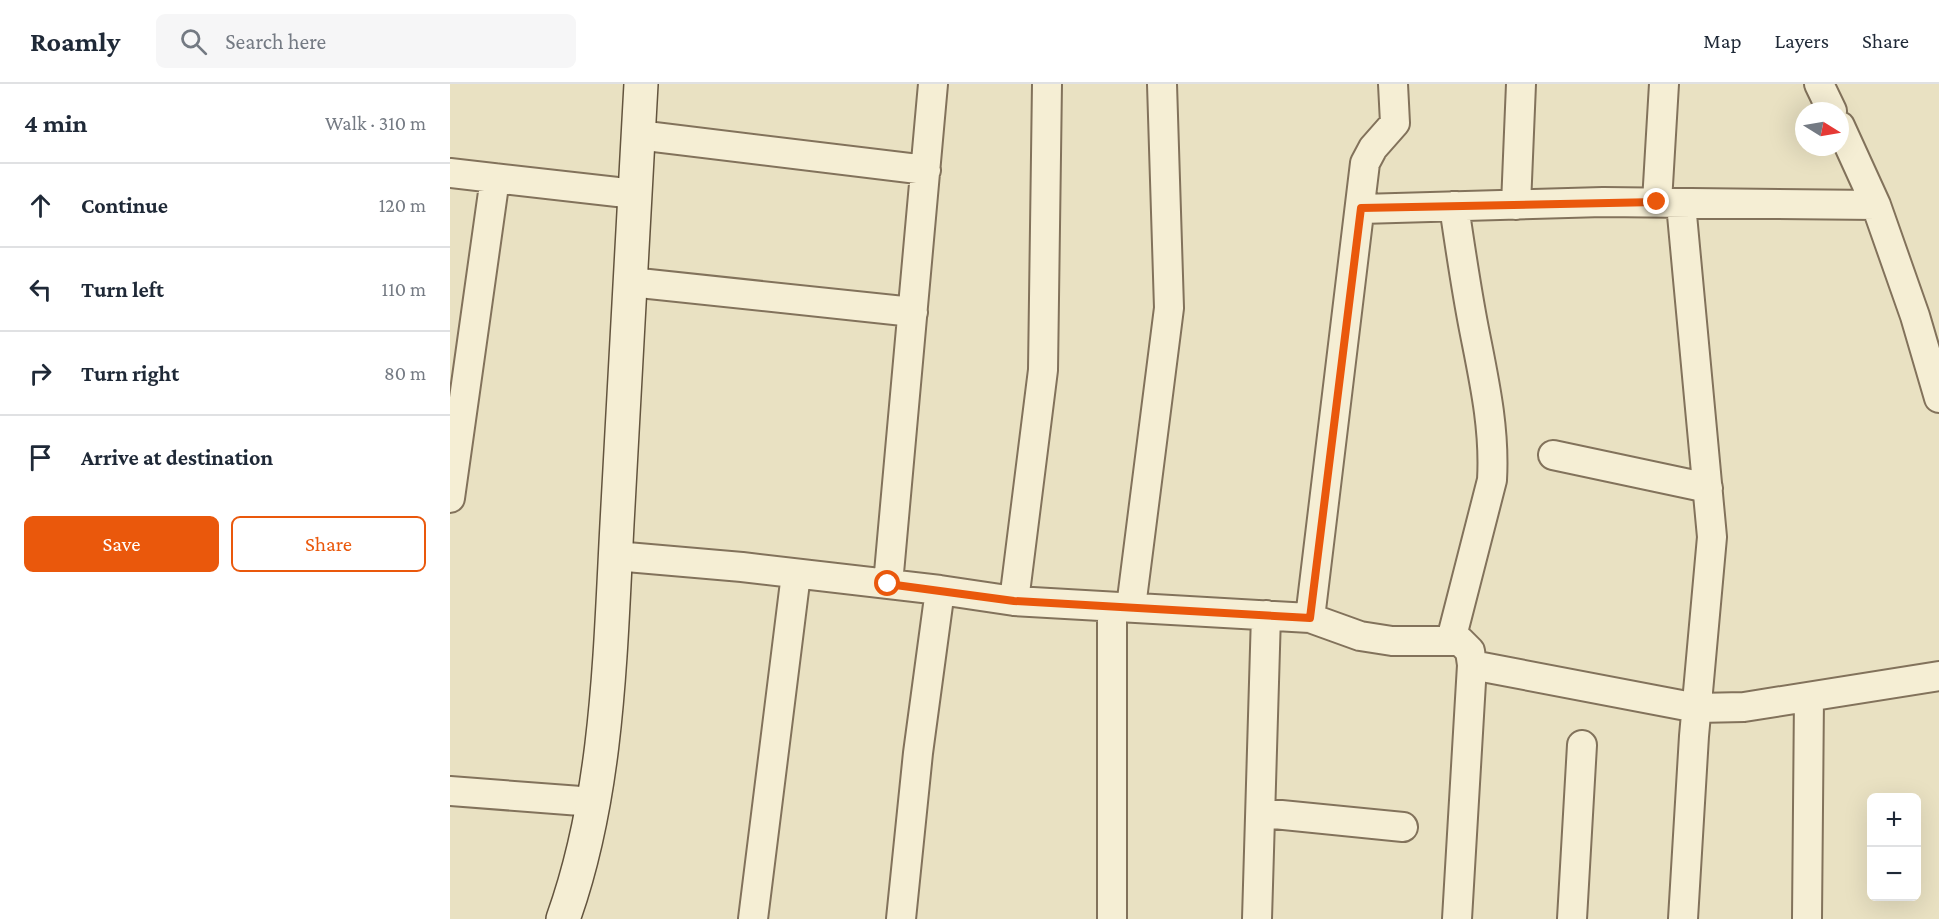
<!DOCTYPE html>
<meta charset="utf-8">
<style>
body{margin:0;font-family:"Crimson Pro",serif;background:#f6f6f7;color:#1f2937}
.controls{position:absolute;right:18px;bottom:18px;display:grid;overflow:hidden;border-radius:9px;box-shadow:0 6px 24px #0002}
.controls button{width:54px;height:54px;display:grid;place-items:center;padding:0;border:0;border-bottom:2px solid #e0e1e3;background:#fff;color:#1f2937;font:30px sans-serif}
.compass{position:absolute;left:1345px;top:18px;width:54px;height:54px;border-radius:50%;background:#fff;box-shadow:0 6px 24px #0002;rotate:101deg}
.stop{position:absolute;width:18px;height:18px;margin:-14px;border:4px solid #ea580c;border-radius:50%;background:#fff}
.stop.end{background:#ea580c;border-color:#fff;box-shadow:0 2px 6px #0008}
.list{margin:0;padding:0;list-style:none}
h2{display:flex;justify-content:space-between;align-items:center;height:78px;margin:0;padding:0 24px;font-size:26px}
h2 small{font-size:20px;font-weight:400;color:#747a83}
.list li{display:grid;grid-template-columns:39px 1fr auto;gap:18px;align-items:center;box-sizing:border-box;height:84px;padding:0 24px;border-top:2px solid #e0e1e3}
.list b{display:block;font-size:22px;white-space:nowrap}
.list em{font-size:20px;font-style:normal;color:#747a83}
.actions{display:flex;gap:12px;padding:18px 24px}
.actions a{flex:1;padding:14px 0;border:2px solid #ea580c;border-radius:9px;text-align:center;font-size:21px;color:#ea580c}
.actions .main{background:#ea580c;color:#fff}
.icon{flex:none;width:33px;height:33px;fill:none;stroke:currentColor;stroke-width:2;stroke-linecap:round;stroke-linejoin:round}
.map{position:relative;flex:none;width:1489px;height:835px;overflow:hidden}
header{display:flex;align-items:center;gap:36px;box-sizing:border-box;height:84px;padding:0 30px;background:#fff;border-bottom:2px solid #e0e1e3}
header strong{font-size:28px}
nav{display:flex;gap:33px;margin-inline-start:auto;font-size:21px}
.search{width:420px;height:54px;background:#f6f6f7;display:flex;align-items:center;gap:15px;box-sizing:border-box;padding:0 21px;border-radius:9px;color:#747a83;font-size:22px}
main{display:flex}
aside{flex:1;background:#fff}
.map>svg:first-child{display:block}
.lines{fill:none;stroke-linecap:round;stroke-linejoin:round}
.street-casing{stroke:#82725b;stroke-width:32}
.secondary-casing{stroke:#63543e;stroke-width:36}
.street{stroke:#f5eed4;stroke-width:28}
.secondary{stroke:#f5eed4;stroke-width:33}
.route{stroke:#ea580c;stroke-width:8}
</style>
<header>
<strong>Roamly</strong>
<div class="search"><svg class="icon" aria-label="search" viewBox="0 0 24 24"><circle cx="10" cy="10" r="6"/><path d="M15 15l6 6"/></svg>Search here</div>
<nav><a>Map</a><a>Layers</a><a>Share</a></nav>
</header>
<main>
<aside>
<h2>4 min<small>Walk · 310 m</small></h2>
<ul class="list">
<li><svg class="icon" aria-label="ahead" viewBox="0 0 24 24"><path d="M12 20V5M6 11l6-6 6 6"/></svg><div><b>Continue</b></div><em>120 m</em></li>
<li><svg class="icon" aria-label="left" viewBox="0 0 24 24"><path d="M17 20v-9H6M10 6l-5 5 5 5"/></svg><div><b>Turn left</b></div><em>110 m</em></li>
<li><svg class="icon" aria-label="right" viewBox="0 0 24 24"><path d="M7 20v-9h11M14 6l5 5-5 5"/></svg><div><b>Turn right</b></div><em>80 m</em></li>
<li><svg class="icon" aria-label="arrive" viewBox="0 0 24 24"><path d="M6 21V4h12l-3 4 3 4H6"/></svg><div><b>Arrive at destination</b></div></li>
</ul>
<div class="actions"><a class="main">Save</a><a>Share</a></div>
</aside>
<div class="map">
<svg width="1489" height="835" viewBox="0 0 1489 835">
<rect width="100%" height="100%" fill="#e9e1c2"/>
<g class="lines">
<defs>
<path id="street" d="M1369,0L1382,27
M1390,42L1426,121L1465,232L1489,314
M188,51L476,86
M0,89L185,110
M1207,118L1214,0
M1231,120L1262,453L1244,652L1233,835
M1066,121L1071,0
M911,125L1153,118L1426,121
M180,198L463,228
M1103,371L1258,404
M0,414L45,94
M165,472L292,483L490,506L564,517L860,534L910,552L942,557H1010L1020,567L1022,581L1007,835
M438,500L483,0
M564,517L593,286L597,0
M681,523L719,224L712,0
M662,524V835
M860,534L915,79L923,64L945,39L943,0
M1001,556L1042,396C1045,344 1034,296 1024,245C1016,204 1010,163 1004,122
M1022,581L1247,624L1294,623L1489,592
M0,707L144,718
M812,729L953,743
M303,835L346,490
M451,835L468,669L490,506
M807,835L816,531
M1122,835L1132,661
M1357,835L1359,613"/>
<path id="secondary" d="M113,835C158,710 160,572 167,440C175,293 183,147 191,0"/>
</defs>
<use href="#street" class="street-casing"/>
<use href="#secondary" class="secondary-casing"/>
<use href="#street" class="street"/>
<use href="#secondary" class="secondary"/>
</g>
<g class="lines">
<path class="route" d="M438,500L564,517L860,534L911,124L1207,118"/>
</g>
</svg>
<div class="controls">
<button>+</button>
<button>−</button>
</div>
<svg class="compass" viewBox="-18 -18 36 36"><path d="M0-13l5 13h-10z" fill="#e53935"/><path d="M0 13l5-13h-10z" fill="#747a83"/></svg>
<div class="stop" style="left:438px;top:500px"></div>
<div class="stop end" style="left:1207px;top:118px"></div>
</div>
</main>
